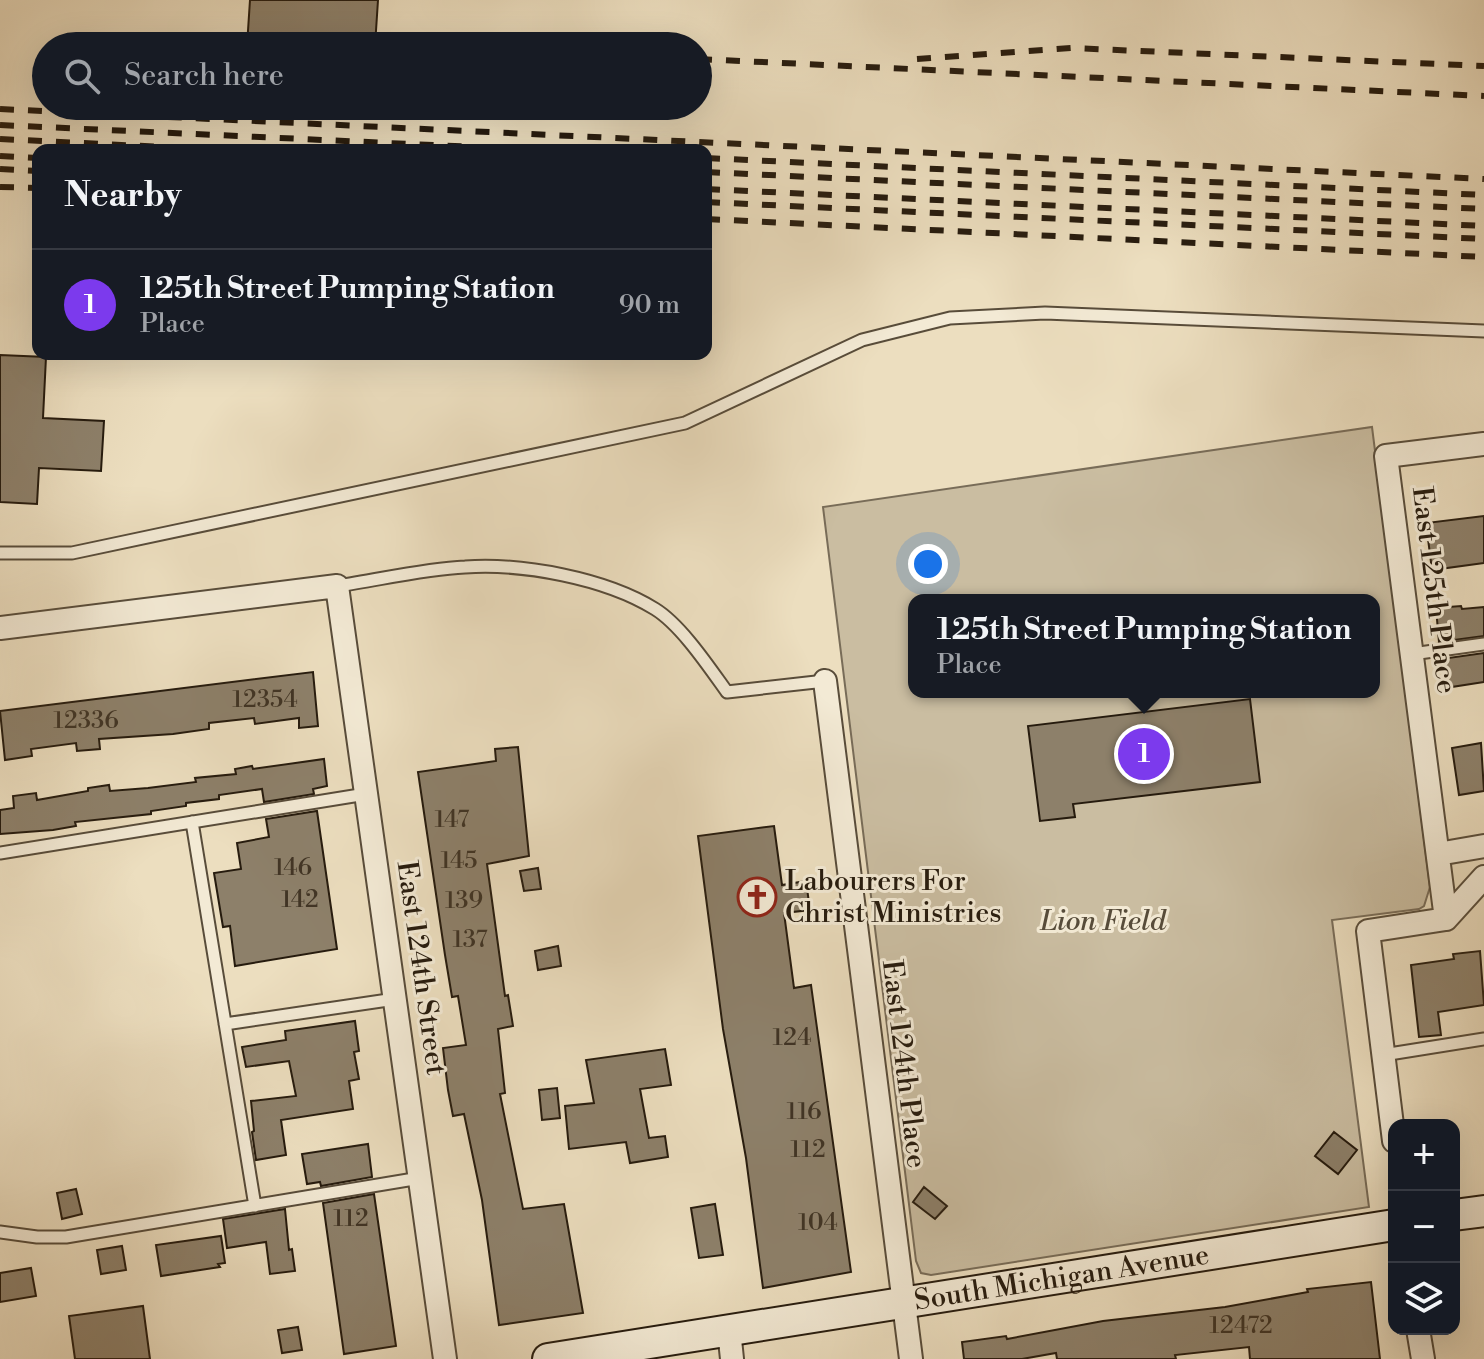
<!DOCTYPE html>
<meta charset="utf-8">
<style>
body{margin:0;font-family:"Libre Bodoni",serif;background:#242831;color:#f1f3f6}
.controls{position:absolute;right:24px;bottom:24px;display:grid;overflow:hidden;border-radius:16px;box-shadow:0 8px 32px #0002}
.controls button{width:72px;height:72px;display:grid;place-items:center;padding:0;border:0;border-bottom:2px solid #363941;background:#171b24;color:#f1f3f6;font:40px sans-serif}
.you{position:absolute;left:928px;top:564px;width:28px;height:28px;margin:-20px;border:6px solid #fff;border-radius:50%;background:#1a73e8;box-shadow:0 0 0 12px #1a73e833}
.badge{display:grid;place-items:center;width:52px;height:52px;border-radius:50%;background:#7c3aed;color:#fff;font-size:26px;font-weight:700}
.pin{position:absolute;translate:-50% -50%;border:4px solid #fff;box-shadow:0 2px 8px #0006}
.popup{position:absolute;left:908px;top:594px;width:472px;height:104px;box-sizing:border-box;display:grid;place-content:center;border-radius:16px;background:#171b24;filter:drop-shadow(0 2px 6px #0005);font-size:26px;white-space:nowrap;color:#9ea1a6}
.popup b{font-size:30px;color:#f1f3f6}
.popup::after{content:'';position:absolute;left:50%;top:100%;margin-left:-16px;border:16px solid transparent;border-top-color:#171b24}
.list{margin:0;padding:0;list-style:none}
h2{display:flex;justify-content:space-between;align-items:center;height:104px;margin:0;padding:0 32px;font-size:34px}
h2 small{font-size:26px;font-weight:400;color:#9ea1a6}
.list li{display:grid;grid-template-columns:52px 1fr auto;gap:24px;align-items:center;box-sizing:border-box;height:112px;padding:0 32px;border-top:2px solid #363941}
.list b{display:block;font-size:30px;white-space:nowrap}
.list p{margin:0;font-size:26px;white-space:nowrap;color:#9ea1a6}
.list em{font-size:26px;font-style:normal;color:#9ea1a6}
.icon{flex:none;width:44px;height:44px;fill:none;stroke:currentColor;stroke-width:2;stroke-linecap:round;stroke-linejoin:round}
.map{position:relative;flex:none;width:1484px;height:1359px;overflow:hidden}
.search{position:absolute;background:#171b24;box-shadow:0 8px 32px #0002;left:32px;top:32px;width:680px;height:88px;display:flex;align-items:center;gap:20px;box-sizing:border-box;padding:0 28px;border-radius:44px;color:#9ea1a6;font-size:30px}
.panel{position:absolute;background:#171b24;box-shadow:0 8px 32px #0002;left:32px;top:144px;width:680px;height:216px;border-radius:16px}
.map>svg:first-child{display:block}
.green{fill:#cabda1;stroke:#786c58;stroke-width:2;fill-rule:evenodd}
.building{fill:#8d806a;stroke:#261b0e;stroke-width:2}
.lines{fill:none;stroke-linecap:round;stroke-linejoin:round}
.service-casing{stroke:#584c3a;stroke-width:15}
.minor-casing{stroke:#584c3a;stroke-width:26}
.secondary-casing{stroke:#261b0e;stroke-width:34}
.service{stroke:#f3ead5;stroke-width:11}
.minor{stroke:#f3ead5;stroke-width:22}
.secondary{stroke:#f3ead5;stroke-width:30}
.rail{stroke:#261b0e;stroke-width:6;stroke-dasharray:14 14;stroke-linecap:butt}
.labels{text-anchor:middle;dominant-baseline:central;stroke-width:6;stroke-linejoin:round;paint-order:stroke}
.number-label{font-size:24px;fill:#403425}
.street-label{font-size:28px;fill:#261b0e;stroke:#f3ead5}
.poi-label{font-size:28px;fill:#261b0e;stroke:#f3ead5;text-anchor:start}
.park-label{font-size:28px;font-style:italic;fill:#574c3a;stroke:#f3ead5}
</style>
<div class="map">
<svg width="1484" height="1359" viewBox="0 0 1484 1359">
<rect width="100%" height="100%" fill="#ecdebf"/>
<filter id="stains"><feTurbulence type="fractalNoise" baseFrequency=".0025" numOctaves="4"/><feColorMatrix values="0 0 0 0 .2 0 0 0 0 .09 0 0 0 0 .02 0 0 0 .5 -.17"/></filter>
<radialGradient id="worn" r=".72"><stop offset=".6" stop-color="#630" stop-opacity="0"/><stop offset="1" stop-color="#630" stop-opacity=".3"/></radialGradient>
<path class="green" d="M1372,427L1430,887L1424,906L1419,909L1332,920L1369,1207L931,1275L921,1273L916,1261L823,507ZM914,600H1374V692H914Z"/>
<path class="building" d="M250,0H378L375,46H247Z
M0,355L46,357L43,418L104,421L101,471L39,468L37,504L0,502Z
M1484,516V563L1432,570L1426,523Z
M1461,606L1462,609L1484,607V636L1439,642L1436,608Z
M1484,653V682L1445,688L1441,659Z
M313,672L318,726L299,728V718L255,724L254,718L209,723V729L173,734L99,739L100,749L77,751L76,743L31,749L32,756L5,760L0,711Z
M1250,699L1260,782L1073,804L1075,817L1040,821L1028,726Z
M1481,743L1484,791L1459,795L1452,748Z
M518,747L529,856L487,864L505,996L508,995L513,1026L498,1029L505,1093L500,1094L523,1209L564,1204L583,1313L499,1325L482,1200L464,1114L453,1116L448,1090L443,1048L466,1045L458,996L452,997L445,955L418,772L496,761L495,749Z
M324,759L327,786L313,789L314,794L264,802L262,789L219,795V799L186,803V806L151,811V814L75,822L76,826L53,830L0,834V810L14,808L13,796L36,793L37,800L88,791V788L109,785L110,791L148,788L196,782L195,778L236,774L235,769L252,766L253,769Z
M317,811L337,949L235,966L230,926L223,927L214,873L241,869L237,843L269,837L266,819Z
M774,826L782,885L806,881L810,910L784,913L794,988L811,985L851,1272L763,1288L746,1158L723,1029L698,836Z
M538,868L541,889L524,891L520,871Z
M558,946L561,966L538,970L535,951Z
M1480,951L1484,1005L1438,1012L1441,1035L1419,1037L1411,965L1454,959L1453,954Z
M355,1021L359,1051L354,1052L359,1079L349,1081L353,1109L281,1120L286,1155L256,1160L252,1132L254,1131L251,1101L296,1096L289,1061L246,1067L242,1047L286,1040L285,1031Z
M665,1049L671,1085L640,1089L649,1138L665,1136L668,1157L630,1163L626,1142L569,1149L565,1106L594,1103L586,1060Z
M557,1088L560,1118L542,1120L539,1090Z
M1334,1132L1357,1150L1338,1174L1315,1156Z
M368,1144L372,1177L321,1186L320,1182L307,1184L302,1154Z
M924,1187L947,1206L935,1219L913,1202Z
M76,1189L82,1214L62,1219L57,1193Z
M374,1194L396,1346L344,1354L323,1203Z
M715,1204L723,1255L699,1258L691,1208Z
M285,1209L289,1250L292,1249L295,1271L270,1274L266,1242L227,1248L223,1219Z
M221,1236L225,1263L218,1264L220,1267L161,1276L156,1245Z
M122,1246L126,1270L101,1274L97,1250Z
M31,1268L36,1296L0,1302V1273Z
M1371,1282L1380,1359H1250L1249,1347L1175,1355L1176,1359H1057L1056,1353L1022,1359H964L962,1342L1006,1336L1007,1339L1103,1321L1225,1307L1308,1292L1307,1289Z
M143,1306L150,1359H75L69,1316Z
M298,1327L302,1350L282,1353L278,1330Z"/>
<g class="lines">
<defs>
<path id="service" d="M0,553H72L685,423L862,340L950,318L1045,313L1484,331
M337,586C379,580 422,569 465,567C522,563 605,578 655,609C681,625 709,667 727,692L825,681
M1412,654L1484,644
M192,822L255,1206
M0,853L366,794
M225,1024L395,999
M1383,1055L1484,1039
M0,1232L37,1237H66L420,1178"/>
<path id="minor" d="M0,628L337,586L445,1359
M825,681L911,1359
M1438,854L1484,846
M1446,919L1386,456L1484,444
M1446,919L1484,877
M1394,1141L1368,931L1446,919
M1418,1329L1423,1359
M729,1330L732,1359"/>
<g id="secondary">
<path d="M1454,1215L1484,1211"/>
<path id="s1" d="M548,1359L1394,1225"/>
</g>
</defs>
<use href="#service" class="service-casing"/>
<use href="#minor" class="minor-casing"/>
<use href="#secondary" class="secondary-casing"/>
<use href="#service" class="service"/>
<use href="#minor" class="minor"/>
<use href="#secondary" class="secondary"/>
<path class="rail" d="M698,59L1484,96
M917,59L1072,48L1484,66
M0,109L1484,179
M0,125L540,150
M0,139L225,150
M0,156L38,158
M706,158L1484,195
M0,169L38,171
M706,172L1484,209
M0,187L38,188
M706,189L1484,226
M706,202L1484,239
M706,219L1484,257"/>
</g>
<defs>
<symbol id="church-ring" viewBox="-11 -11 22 22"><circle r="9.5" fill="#f3ead5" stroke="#8f2418" stroke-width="1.5"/><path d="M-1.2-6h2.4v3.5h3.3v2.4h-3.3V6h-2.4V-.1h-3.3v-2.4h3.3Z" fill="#8f2418"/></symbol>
</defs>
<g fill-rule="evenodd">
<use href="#church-ring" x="735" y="875" width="44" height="44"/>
</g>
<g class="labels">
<g class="number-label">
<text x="265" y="700">12354</text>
<text x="86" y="721">12336</text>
<text x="452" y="820">147</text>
<text x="459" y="861">145</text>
<text x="293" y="868">146</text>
<text x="300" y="900">142</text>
<text x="464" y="901">139</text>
<text x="470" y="940">137</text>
<text x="792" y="1038">124</text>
<text x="804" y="1112">116</text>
<text x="808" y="1150">112</text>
<text x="351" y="1219">112</text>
<text x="818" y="1223">104</text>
<text x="1241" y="1326">12472</text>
</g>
<g class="street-label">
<text transform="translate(1434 590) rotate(83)">East 125th Place</text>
<text transform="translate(421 968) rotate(82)">East 124th Street</text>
<text transform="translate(904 1064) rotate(83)">East 124th Place</text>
<text stroke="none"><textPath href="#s1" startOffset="520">South Michigan Avenue</textPath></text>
</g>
<g class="poi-label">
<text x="785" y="881">Labourers For<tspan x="785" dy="32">Christ Ministries</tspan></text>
</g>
<g class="park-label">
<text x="1103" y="921">Lion Field</text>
</g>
</g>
<rect width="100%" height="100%" filter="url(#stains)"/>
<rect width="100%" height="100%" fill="url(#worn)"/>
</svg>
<div class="controls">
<button>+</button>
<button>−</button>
<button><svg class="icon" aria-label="layers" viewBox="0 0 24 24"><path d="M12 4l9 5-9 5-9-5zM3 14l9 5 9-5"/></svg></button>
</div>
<div class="you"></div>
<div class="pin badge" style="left:1144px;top:754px">1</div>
<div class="popup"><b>125th Street Pumping Station</b>Place</div>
<div class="search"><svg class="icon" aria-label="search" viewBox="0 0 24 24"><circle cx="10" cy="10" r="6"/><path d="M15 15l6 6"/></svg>Search here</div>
<section class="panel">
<h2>Nearby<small></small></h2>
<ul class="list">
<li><span class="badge">1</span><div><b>125th Street Pumping Station</b><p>Place</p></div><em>90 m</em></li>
</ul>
</section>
</div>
